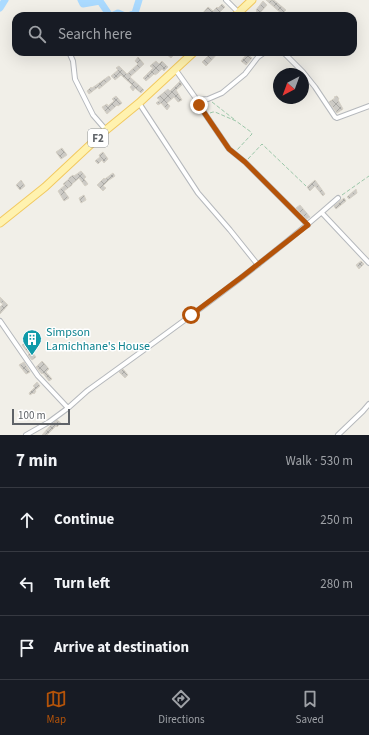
<!DOCTYPE html>
<meta charset="utf-8">
<style>
body{margin:0;font-family:"Source Sans 3",sans-serif;background:#242831;color:#f1f3f6}
.compass{position:absolute;left:273px;top:68px;width:36px;height:36px;border-radius:50%;background:#171b24;box-shadow:0 4px 16px #0002;rotate:221deg}
.scale{position:absolute;left:12px;bottom:10px;width:58px;box-sizing:border-box;padding-left:4px;border:2px solid #5f6368;border-top:0;font-size:11px;line-height:14px;white-space:nowrap;color:#5f6368;-webkit-text-stroke:3px #fff;paint-order:stroke}
.stop{position:absolute;width:12px;height:12px;margin:-9px;border:3px solid #b45309;border-radius:50%;background:#fff}
.stop.end{background:#b45309;border-color:#fff;box-shadow:0 1px 4px #0008}
.list{margin:0;padding:0;list-style:none}
h2{display:flex;justify-content:space-between;align-items:center;height:52px;margin:0;padding:0 16px;font-size:17px}
h2 small{font-size:13px;font-weight:400;color:#9ea1a6}
.list li{display:grid;grid-template-columns:26px 1fr auto;gap:12px;align-items:center;box-sizing:border-box;height:64px;padding:0 16px;border-top:1px solid #363941}
.list b{display:block;font-size:15px;white-space:nowrap}
.list em{font-size:13px;font-style:normal;color:#9ea1a6}
.icon{flex:none;width:22px;height:22px;fill:none;stroke:currentColor;stroke-width:2;stroke-linecap:round;stroke-linejoin:round}
.map{position:relative;flex:none;width:369px;height:435px;overflow:hidden}
.search{position:absolute;background:#171b24;box-shadow:0 4px 16px #0002;left:12px;right:12px;top:12px;height:44px;display:flex;align-items:center;gap:10px;box-sizing:border-box;padding:0 14px;border-radius:12px;color:#9ea1a6;font-size:15px}
.sheet{height:244px;background:#171b24}
nav{display:flex;justify-content:space-around;align-items:center;box-sizing:border-box;height:56px;border-top:1px solid #363941;background:#171b24;font-size:11px;color:#9ea1a6}
nav a{display:grid;justify-items:center;gap:2px}
nav .on{color:#b45309}
.map>svg:first-child{display:block}
.lines{fill:none;stroke-linecap:round;stroke-linejoin:round}
.river{stroke:#aadaff;stroke-width:7}
.building{fill:url(#building-cross-hatch);stroke:#d6d1c6}
.street-casing{stroke:#b5b8bc;stroke-width:6}
.primary-casing{stroke:#f2c960;stroke-width:9}
.path{stroke:#9cc7a9;stroke-width:1;stroke-dasharray:4 2;stroke-linecap:butt}
.street{stroke:#fff;stroke-width:4}
.primary{stroke:#fff2af;stroke-width:7}
.route{stroke:#b45309;stroke-width:5}
.labels{text-anchor:middle;dominant-baseline:central;stroke-width:3;stroke-linejoin:round;paint-order:stroke}
.shield{fill:#fff;stroke:#8f9295;stroke-width:1}
.shield-label{font-size:11px;font-weight:bold;fill:#5f6368}
.culture-label{font-size:12px;fill:#0d838f;stroke:#fff;text-anchor:start}
</style>
<div class="map">
<svg width="369" height="435" viewBox="0 0 369 435">
<defs>
<pattern id="building-cross-hatch" width="8" height="8" patternUnits="userSpaceOnUse"><rect width="8" height="8" fill="#cccac5"/><path d="M0 0l8 8M0 8l8-8" fill="none" stroke="#a9a8a4"/></pattern>
</defs>
<rect width="100%" height="100%" fill="#f1efe8"/>
<g class="lines">
<path class="river" d="M81,0L83,4L100,1L110,16
M0,8L5,0
M112,16L118,13L125,16
M129,16L135,13L139,0"/>
</g>
<path class="building" d="M266,0H274L286,10L282,14Z
M263,1L267,5L257,16H245L248,12L252,16L257,11L256,10Z
M222,4L225,7L216,16H204L202,14L208,7L213,11L217,7L218,8Z
M164,52H176L171,58Z
M205,52H219L206,66L202,62L208,56Z
M247,54L252,58L246,65L241,61Z
M138,57L144,64L130,77L144,90L141,93L135,88L133,91L130,87L132,85L121,75L115,80L111,76L118,70L116,68L119,66L127,74L138,64L135,61Z
M156,61L159,64L162,61L168,67L164,71L162,69L158,73L155,75L154,74L146,81L143,78L153,68L150,66Z
M109,76L111,79L99,89L98,87L89,94L87,91L91,87L92,88Z
M180,81L182,85L176,90L182,100L178,102L174,97L167,103L170,106L167,110L161,103L158,105L156,103L160,100L157,98L168,89L170,91Z
M116,96L122,103L118,106L117,105L107,114L102,107L107,104L108,106L114,101L112,99Z
M337,96L339,99L338,100L343,109L337,113L329,102L335,98L334,97Z
M62,148L67,155L61,159L56,152Z
M103,152L108,159L104,163L102,160L98,164L95,161L100,157L99,155Z
M81,171L86,177L84,179L88,184L85,186L79,178L72,184V185L64,191L69,198L64,201L58,191L65,185L63,184L69,179V178L73,175L74,176Z
M113,173L115,176L109,180L103,186L106,188L103,191L97,185L104,178L105,179Z
M21,180L25,186L20,190L16,185Z
M315,180L325,194L323,196L315,186L310,191L307,187Z
M356,189L357,193L349,199L347,197Z
M84,195L86,200L81,203L79,198Z
M344,198L346,201L336,209L334,206Z
M300,205L310,217L307,219L296,208Z
M361,261L364,264L359,269L356,265Z
M0,297L8,305L0,314V307L3,304L0,302Z
M25,342L29,346L30,345L33,349L31,351L36,357L32,360L28,355L29,354L22,345Z
M42,361L49,369L46,372L52,379L49,381L43,373L42,374L36,367Z
M24,362L30,372L26,374L19,365Z
M123,369L128,375L125,378L119,372Z
M37,382L40,386L35,390L36,391L34,394L33,393L30,395L29,393L35,387L33,386Z
M57,420L61,423L57,427L56,426L47,435H42L50,426Z"/>
<g class="lines">
<defs>
<path id="street" d="M226,0L242,16
M69,52L73,61L75,79L93,115L106,130
M283,52L303,72L315,87L335,117L337,118L369,106
M175,69L197,100L199,105L229,149L245,162L308,225
M197,100L208,99L222,93L245,74L258,57L265,52
M139,103L198,193L230,230L258,265
M322,213L369,263
M0,321L38,376L68,408L49,422L26,435
M68,408L87,391C173,329 259,268 338,198
M338,435L363,411L369,404"/>
<path id="primary" d="M235,16L252,0
M0,223L45,187L106,130L139,103L194,52"/>
</defs>
<use href="#street" class="street-casing"/>
<use href="#primary" class="primary-casing"/>
<path class="path" d="M212,102L235,120
M210,113L213,112H215L236,121L251,132L252,134L250,136L237,150
M248,159L262,144L306,186
M342,195L369,176"/>
<use href="#street" class="street"/>
<use href="#primary" class="primary"/>
</g>
<g class="lines">
<path class="route" d="M191,315L243,276L308,225L245,162L229,149L199,105"/>
</g>
<defs>
<symbol id="building-pin" viewBox="-11 -11 22 30"><path d="M0 17L-7.5 6A9.5 9.5 0 1 1 7.5 6Z" fill="#0f9aa8" stroke="#fff"/><path d="M-4-6H4V6H1V3H-1V6H-4ZM-2.5-4.3h1.7v1.8h-1.7ZM.8-4.3h1.7v1.8H.8ZM-2.5-1h1.7V.8h-1.7ZM.8-1h1.7V.8H.8Z" fill="#fff"/></symbol>
</defs>
<g fill-rule="evenodd">
<use href="#building-pin" x="21" y="328" width="22" height="30"/>
</g>
<g class="labels">
<rect class="shield" x="88" y="129" width="20" height="18" rx="3"/>
<g class="shield-label">
<text x="98" y="138">F2</text>
</g>
<g class="culture-label">
<text x="46" y="332">Simpson<tspan x="46" dy="14">Lamichhane's House</tspan></text>
</g>
</g>
</svg>
<svg class="compass" viewBox="-18 -18 36 36"><path d="M0-13l5 13h-10z" fill="#e53935"/><path d="M0 13l5-13h-10z" fill="#9ea1a6"/></svg>
<div class="scale">100 m</div>
<div class="stop" style="left:191px;top:315px"></div>
<div class="stop end" style="left:199px;top:105px"></div>
<div class="search"><svg class="icon" aria-label="search" viewBox="0 0 24 24"><circle cx="10" cy="10" r="6"/><path d="M15 15l6 6"/></svg>Search here</div>
</div>
<section class="sheet">
<h2>7 min<small>Walk · 530 m</small></h2>
<ul class="list">
<li><svg class="icon" aria-label="ahead" viewBox="0 0 24 24"><path d="M12 20V5M6 11l6-6 6 6"/></svg><div><b>Continue</b></div><em>250 m</em></li>
<li><svg class="icon" aria-label="left" viewBox="0 0 24 24"><path d="M17 20v-9H6M10 6l-5 5 5 5"/></svg><div><b>Turn left</b></div><em>280 m</em></li>
<li><svg class="icon" aria-label="arrive" viewBox="0 0 24 24"><path d="M6 21V4h12l-3 4 3 4H6"/></svg><div><b>Arrive at destination</b></div></li>
</ul>
</section>
<nav>
<a class="on"><svg class="icon" aria-label="map" viewBox="0 0 24 24"><path d="M3 6l6-2 6 2 6-2v14l-6 2-6-2-6 2zM9 4v14M15 6v14"/></svg>Map</a>
<a><svg class="icon" aria-label="directions" viewBox="0 0 24 24"><path d="M12 3l9 9-9 9-9-9zM9 14v-3h6M13 9l2 2-2 2"/></svg>Directions</a>
<a><svg class="icon" aria-label="saved" viewBox="0 0 24 24"><path d="M7 4h10v16l-5-4-5 4z"/></svg>Saved</a>
</nav>
